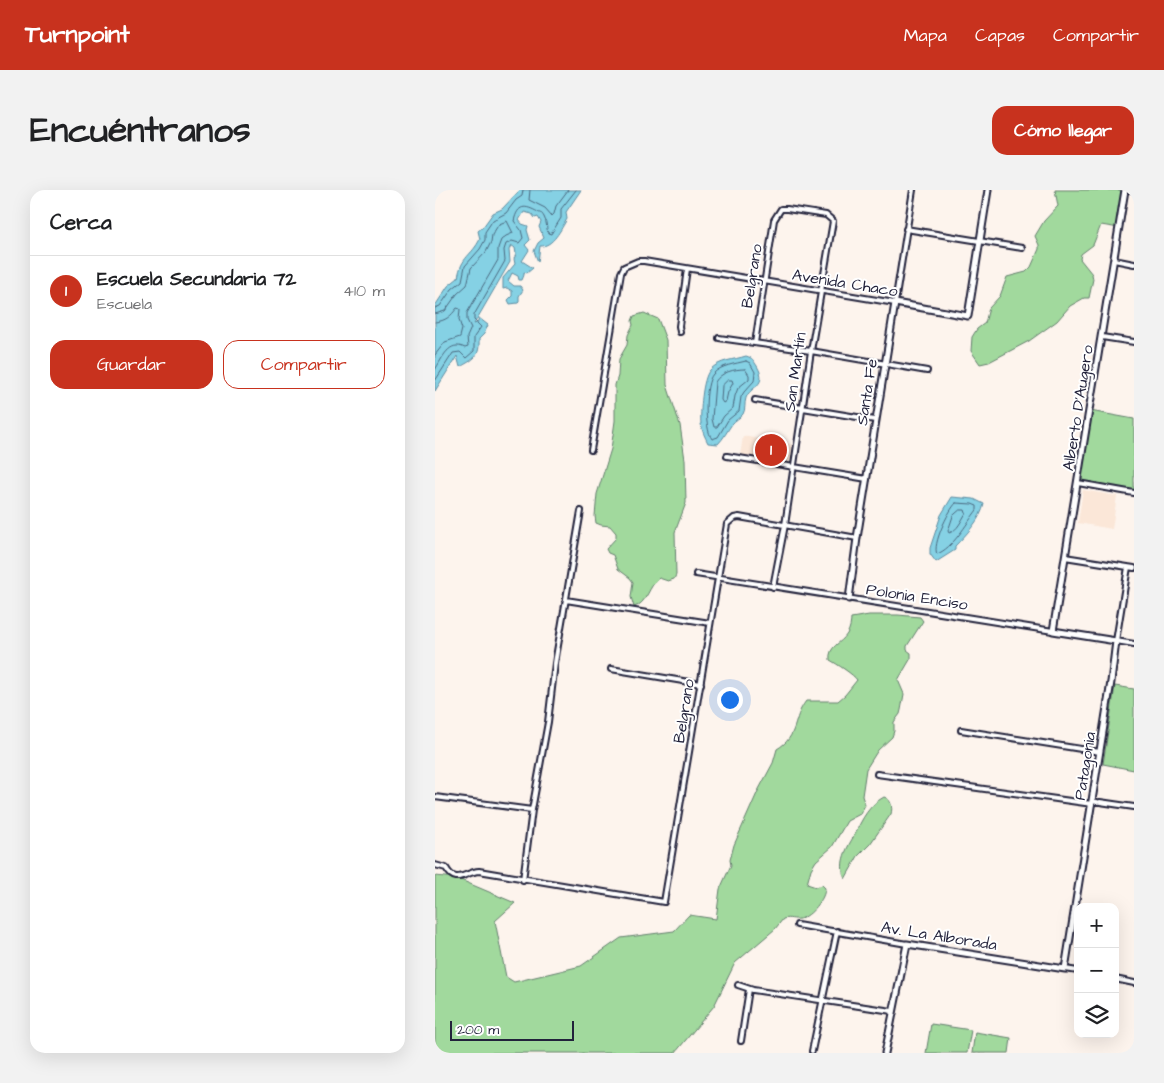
<!DOCTYPE html>
<html lang="es">
<meta charset="utf-8">
<style>
body{margin:0;font-family:"Architects Daughter",sans-serif;background:#f2f2f2;color:#202124}
.controls{position:absolute;right:15px;bottom:15px;display:grid;overflow:hidden;border-radius:10px;box-shadow:0 5px 20px #0002}
.controls button{width:45px;height:45px;display:grid;place-items:center;padding:0;border:0;border-bottom:1px solid #e0e0e0;background:#fff;color:#202124;font:25px sans-serif}
.scale{position:absolute;left:15px;bottom:12px;width:124px;box-sizing:border-box;padding-left:5px;border:2px solid #22223b;border-top:0;font-size:14px;line-height:18px;white-space:nowrap;color:#22223b;-webkit-text-stroke:4px #fff;paint-order:stroke}
.you{position:absolute;left:294px;top:509px;width:18px;height:18px;margin:-12px;border:4px solid #fff;border-radius:50%;background:#1a73e8;box-shadow:0 0 0 8px #1a73e833}
.badge{display:grid;place-items:center;width:32px;height:32px;border-radius:50%;background:#c8321e;color:#fff;font-size:16px;font-weight:700}
.pin{position:absolute;translate:-50% -50%;border:2px solid #fff;box-shadow:0 1px 5px #0006}
.list{margin:0;padding:0;list-style:none}
h2{display:flex;justify-content:space-between;align-items:center;height:65px;margin:0;padding:0 20px;font-size:21px}
h2 small{font-size:16px;font-weight:400;color:#757577}
.list li{display:grid;grid-template-columns:32px 1fr auto;gap:15px;align-items:center;box-sizing:border-box;height:70px;padding:0 20px;border-top:1px solid #e0e0e0}
.list b{display:block;font-size:19px;white-space:nowrap}
.list p{margin:0;font-size:16px;white-space:nowrap;color:#757577}
.list em{font-size:16px;font-style:normal;color:#757577}
.actions{display:flex;gap:10px;padding:15px 20px}
.actions a{flex:1;padding:11px 0;border:1px solid #c8321e;border-radius:15px;text-align:center;font-size:18px;color:#c8321e}
.actions .main{background:#c8321e;color:#fff}
.icon{flex:none;width:28px;height:28px;fill:none;stroke:currentColor;stroke-width:2;stroke-linecap:round;stroke-linejoin:round}
.map{position:relative;flex:none;width:699px;height:863px;overflow:hidden;border-radius:15px}
header{display:flex;align-items:center;gap:30px;box-sizing:border-box;height:70px;padding:0 25px;background:#c8321e;color:#fff}
header strong{font-size:24px}
nav{display:flex;gap:28px;margin-inline-start:auto;font-size:18px}
.intro{display:flex;align-items:center;justify-content:space-between;box-sizing:border-box;height:120px;padding:0 30px}
h1{margin:0;font-size:35px}
.button{padding:12px 22px;border-radius:15px;background:#c8321e;color:#fff;font-size:18px;font-weight:700}
main{display:flex;gap:30px;padding:0 30px}
aside{flex:1;background:#fff;border-radius:15px;box-shadow:0 5px 20px #0002}
.map>svg:first-child{display:block}
.built{fill:#fbe7d8}
.green{fill:#a1d99d;stroke:#627e6c}
.water{fill:#85d1e4;stroke:#5d8ba0}
.lines{fill:none;stroke-linecap:round;stroke-linejoin:round}
.shore{stroke:#4a687f;stroke-width:1}
.street-casing{stroke:#22223b;stroke-width:8}
.secondary-casing{stroke:#22223b;stroke-width:9}
.street{stroke:#fff;stroke-width:4}
.secondary{stroke:#fff;stroke-width:5}
.labels{text-anchor:middle;dominant-baseline:central;stroke-width:4;stroke-linejoin:round;paint-order:stroke}
.street-label{font-size:16px;fill:#22223b;stroke:#fff}
</style>
<header>
<strong>Turnpoint</strong>
<nav><a>Mapa</a><a>Capas</a><a>Compartir</a></nav>
</header>
<div class="intro"><h1>Encuéntranos</h1><a class="button">Cómo llegar</a></div>
<main>
<aside>
<h2>Cerca<small></small></h2>
<ul class="list">
<li><span class="badge">1</span><div><b>Escuela Secundaria 72</b><p>Escuela</p></div><em>410 m</em></li>
</ul>
<div class="actions"><a class="main">Guardar</a><a>Compartir</a></div>
</aside>
<div class="map">
<svg width="699" height="863" viewBox="0 0 699 863">
<rect width="100%" height="100%" fill="#fdf4ed"/>
<filter id="ink" filterUnits="userSpaceOnUse"><feTurbulence type="fractalNoise" baseFrequency=".02" numOctaves="2"/><feDisplacementMap in="SourceGraphic" scale="10" xChannelSelector="R" yChannelSelector="G"/><feConvolveMatrix kernelMatrix="1 2 1 2 8 2 1 2 1" color-interpolation-filters="sRGB"/></filter>
<g filter="url(#ink)">
<path class="built" d="M308,246L358,255L355,274L305,266Z
M648,300L682,306L677,339L643,333Z"/>
<path class="green" d="M620,0H690L684,38L666,35L658,55L646,64L645,69L657,84L658,89L654,108H649L635,116L622,131L594,151L554,172L545,174L536,161L537,147L542,139L550,133L554,118L565,106L572,87L591,82L596,77L604,59V55L600,46L609,31L623,16Z
M209,123L223,129L231,150L232,195L245,235L250,270L251,313L240,342L241,385L239,389L233,391L224,388C214,395 212,414 199,417L196,407L198,392L195,388L183,379L178,365L173,363L171,359L181,348V343L175,336L166,335L161,333L160,326L162,304L176,259L180,231V195L183,186L184,169L192,155L193,145L198,135L197,131L199,126Z
M655,221L699,229V303L643,293Z
M434,425H463L485,427L488,431L472,456V460L476,463V468L463,490L469,504L466,520L465,524L459,532V541L457,547L443,560L431,579L427,606L430,615L425,624L412,631L397,657L381,671L376,679L372,694L381,697L387,695L390,698C390,709 376,726 365,729C359,730 354,727 348,729L340,739L300,773L279,816L240,863H0V686L21,688L80,713L60,731L71,787L79,792L146,776L186,748L239,741L254,725L281,729L285,699L296,675L295,670L299,655L323,601L338,573L342,559C364,546 357,529 371,511H403L410,505L422,490C419,485 402,474 395,470C393,456 406,454 412,444C415,439 416,433 416,428Z
M680,496L699,499V580L668,574Z
M449,607C456,609 458,617 456,624L435,654L423,666L410,689C403,672 412,658 420,644C427,629 434,615 449,607Z
M496,834L536,840L532,863H491Z
M540,842L576,848L574,863H537Z"/>
<path class="water" d="M85,0H146L131,22L132,29C126,39 118,57 105,56L103,72L99,61L103,53L109,48L104,37L106,32L103,27L100,28L97,24L89,22L84,30L87,34L93,36L92,40L95,50L90,55L94,60L87,71L98,78L92,83L89,82V85L87,90H84L83,86L77,83L73,91L79,96H85L88,100L84,106V112L83,113L75,114L73,110L77,106V101L72,98L68,99V88L80,74L79,69L81,64L80,58L76,55L74,60L75,72L39,134L42,133L44,128L53,135L49,144L44,149C45,167 39,169 25,177L22,166L0,201V116L13,96L23,88C26,66 37,66 45,49L43,41L48,37L58,23L67,19Z
M311,166C318,168 318,170 322,176C334,196 315,196 311,208C309,214 311,219 308,224C305,228 300,230 297,234C292,241 289,248 283,254L273,253C270,247 267,241 266,234C265,224 267,188 275,180C284,170 299,170 311,166Z
M517,307L539,309L549,314C546,329 531,345 520,356V360L501,372L495,364V358L506,325Z"/>
<g class="lines">
<path class="shore" d="M95,0L94,10L110,18L117,26L119,24L121,16L133,0
M0,118L5,116L17,99L27,91L30,76L45,59L50,50V42L58,30L71,23L81,10L87,6L88,0
M0,124L10,121L22,104L32,95L36,78L51,62L56,52L57,45L64,34L72,31L78,43L71,46L66,50L63,58V70L32,123V130L36,138L32,147L33,157L30,158C14,150 8,167 0,180
M0,132C11,131 16,126 22,118L25,119L24,130L27,139L25,147L10,152L0,165
M311,171L315,173L320,182L319,191L309,202L306,207L304,221L293,230L283,247L277,249C269,238 269,194 278,184C286,175 300,174 311,171Z
M310,179L314,185V189L303,198L300,206L298,218L289,226L282,237H279L277,229L280,192C286,182 299,179 310,179Z
M293,190H297L298,193L293,202L291,211L288,213L286,210L287,196Z
M0,191L18,163L25,162L31,168L39,161V147L46,137L39,130V125L70,71L69,60L71,54L77,51L84,53L88,48L86,40L79,31C83,14 90,15 103,22C108,25 106,22 109,27C112,32 111,37 113,43L116,44L126,28V19L141,0
M521,313L537,314L542,316V320C531,334 518,358 502,364C497,355 513,321 521,313Z
M525,320H530L531,323C526,331 523,340 514,343L513,341L518,326Z"/>
<defs>
<path id="street" d="M696,0H699
M0,2V0
M471,39L587,58
M679,70L699,74
M245,142L244,136L252,79
M667,147L699,152
M284,148L376,161L492,181
M320,153L339,30L346,19H352L391,25L398,31L376,161L350,335L338,397
M320,210L440,230
M156,260L186,83L189,77L203,71H209L460,113L478,0
M292,266L432,289
M643,293L699,303
M630,367L699,378
M693,377L681,451L699,454
M261,384L618,441
M131,410L275,433
M176,479L266,494
M526,540L665,562
M442,584L657,614
M0,607L97,620
M657,611L662,612
M665,612L699,617
M0,675L11,678C21,696 30,682 44,681L229,712L292,334L299,328L304,327L422,348
M88,690L97,620L113,532L120,473L146,321
M362,735L472,754
M630,779L643,781
M680,789L699,793
M303,795L318,800L457,821
M306,851L314,799
M377,861L402,741"/>
<path id="secondary" d="M414,409L422,348L460,113L533,126L553,0
M450,863L472,754L630,779L676,492L681,451L618,441L690,0"/>
</defs>
<use href="#street" class="street-casing"/>
<use href="#secondary" class="secondary-casing"/>
<use href="#street" class="street"/>
<use href="#secondary" class="secondary"/>
</g>
</g>
<g class="labels">
<g class="street-label">
<text transform="translate(317 86) rotate(-81)">Belgrano</text>
<text transform="translate(410 93) rotate(9)">Avenida Chaco</text>
<text transform="translate(360 182) rotate(-82)">San Martín</text>
<text transform="translate(432 202) rotate(-81)">Santa Fe</text>
<text transform="translate(643 218) rotate(-81)">Alberto D'Augero</text>
<text transform="translate(482 407) rotate(9)">Polonia Enciso</text>
<text transform="translate(249 521) rotate(-81)">Belgrano</text>
<text transform="translate(650 576) rotate(-81)">Patagonia</text>
<text transform="translate(504 746) rotate(9)">Av. La Alborada</text>
</g>
</g>
</svg>
<div class="controls">
<button>+</button>
<button>−</button>
<button><svg class="icon" aria-label="layers" viewBox="0 0 24 24"><path d="M12 4l9 5-9 5-9-5zM3 14l9 5 9-5"/></svg></button>
</div>
<div class="scale">200 m</div>
<div class="you"></div>
<div class="pin badge" style="left:336px;top:260px">1</div>
</div>
</main>
